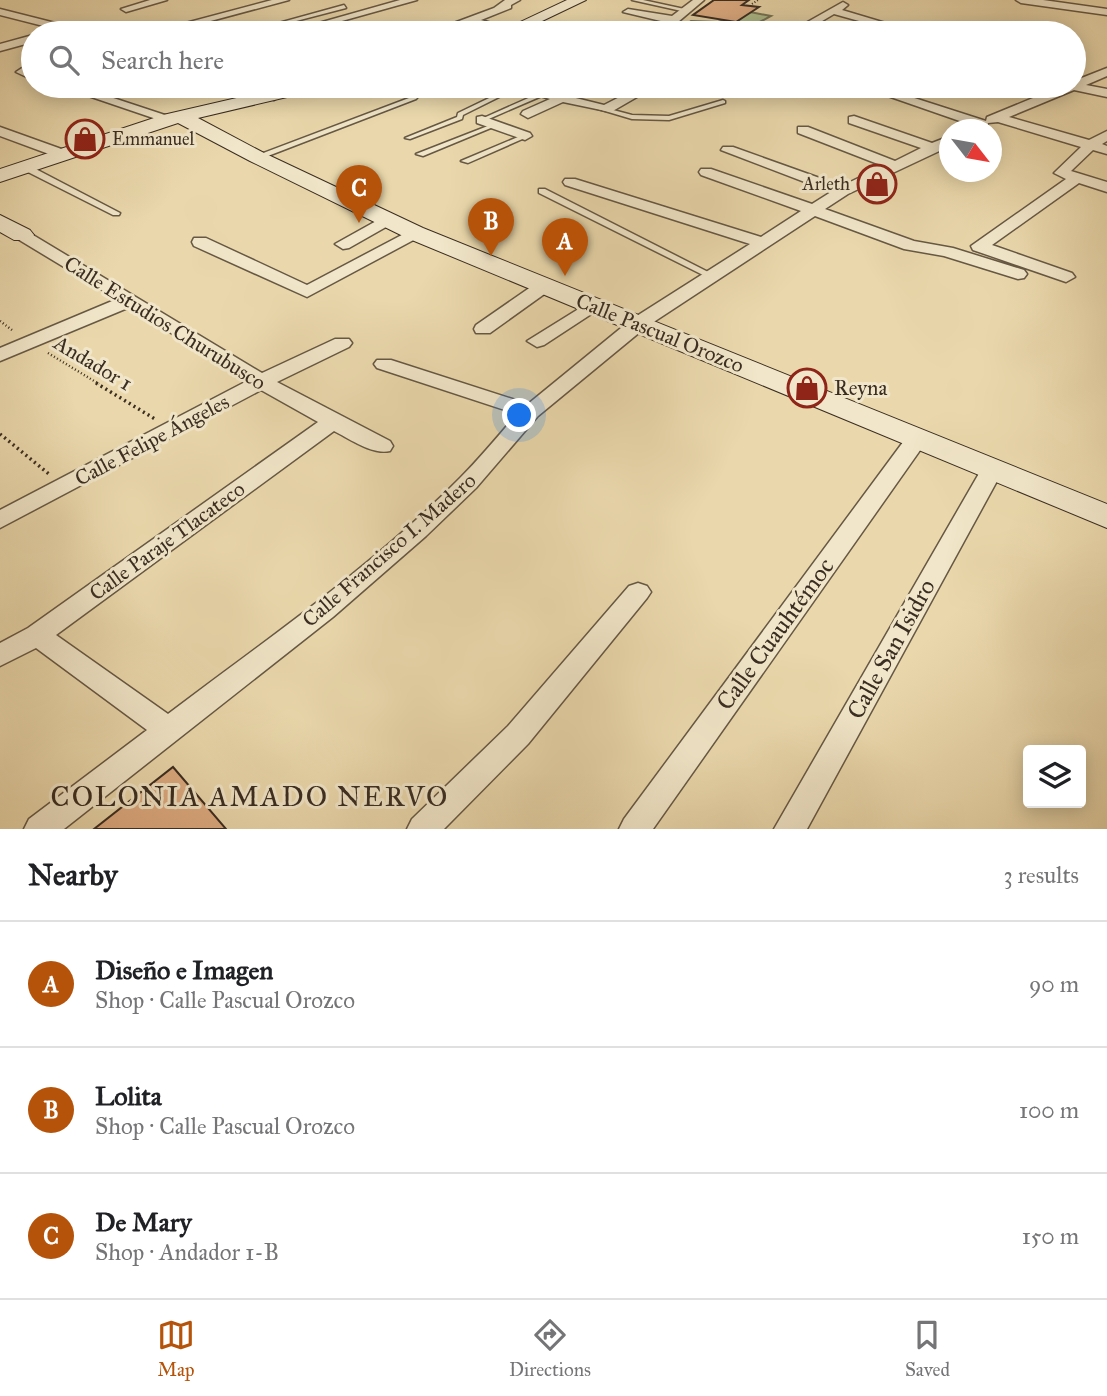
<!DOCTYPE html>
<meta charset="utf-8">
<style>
body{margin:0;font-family:"IM FELL Great Primer",serif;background:#f6f6f6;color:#202124}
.controls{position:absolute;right:21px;bottom:21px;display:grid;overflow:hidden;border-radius:7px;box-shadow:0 4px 18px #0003}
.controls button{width:63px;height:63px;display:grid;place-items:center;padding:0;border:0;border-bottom:2px solid #e0e0e0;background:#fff;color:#202124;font:35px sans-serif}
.compass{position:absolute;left:939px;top:119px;width:63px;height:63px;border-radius:50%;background:#fff;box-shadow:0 4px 18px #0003;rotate:121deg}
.you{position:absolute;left:520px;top:416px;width:24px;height:24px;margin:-18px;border:5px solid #fff;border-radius:50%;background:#1a73e8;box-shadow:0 0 0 10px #1a73e833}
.badge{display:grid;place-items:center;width:46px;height:46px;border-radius:50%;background:#b45309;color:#fff;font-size:23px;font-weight:700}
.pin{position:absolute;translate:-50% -58px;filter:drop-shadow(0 2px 4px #0008)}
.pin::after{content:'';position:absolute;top:37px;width:24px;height:21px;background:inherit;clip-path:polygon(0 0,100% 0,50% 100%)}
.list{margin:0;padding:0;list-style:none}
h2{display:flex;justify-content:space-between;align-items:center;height:91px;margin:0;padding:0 28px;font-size:30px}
h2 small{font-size:23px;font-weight:400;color:#757577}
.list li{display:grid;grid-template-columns:46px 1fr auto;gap:21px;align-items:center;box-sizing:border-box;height:126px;padding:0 28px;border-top:2px solid #e0e0e0}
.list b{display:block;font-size:26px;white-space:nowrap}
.list p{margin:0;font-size:23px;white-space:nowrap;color:#757577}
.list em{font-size:23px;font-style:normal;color:#757577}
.icon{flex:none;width:38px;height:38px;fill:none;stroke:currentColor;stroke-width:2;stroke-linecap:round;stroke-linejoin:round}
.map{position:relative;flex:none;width:1107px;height:829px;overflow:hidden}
.search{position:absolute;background:#fff;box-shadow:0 4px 18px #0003;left:21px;right:21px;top:21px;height:77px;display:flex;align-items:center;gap:18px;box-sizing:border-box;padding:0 24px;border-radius:38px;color:#757577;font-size:26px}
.sheet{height:469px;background:#fff}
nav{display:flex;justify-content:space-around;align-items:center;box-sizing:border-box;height:98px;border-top:2px solid #e0e0e0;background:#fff;font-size:19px;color:#757577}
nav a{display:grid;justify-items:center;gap:4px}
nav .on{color:#b45309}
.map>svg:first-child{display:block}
.green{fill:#b0c08e;stroke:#757658;stroke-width:2}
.building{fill:#deac82;stroke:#3a2d22;stroke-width:2}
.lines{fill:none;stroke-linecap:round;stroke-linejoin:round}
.lane-casing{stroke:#665844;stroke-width:3}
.street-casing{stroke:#665844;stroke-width:3}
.secondary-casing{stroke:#3a2d22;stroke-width:2}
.path-far2{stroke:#3a2d22;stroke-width:2;stroke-dasharray:1 2;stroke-linecap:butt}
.path-far1{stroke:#3a2d22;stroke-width:2.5;stroke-dasharray:1 2.5;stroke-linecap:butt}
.path{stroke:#3a2d22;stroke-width:3.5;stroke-dasharray:2 3.5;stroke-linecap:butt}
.lane{fill:#f1e6c9;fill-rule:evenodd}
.street{fill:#f1e6c9;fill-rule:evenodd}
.secondary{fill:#f1e6c9;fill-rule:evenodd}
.labels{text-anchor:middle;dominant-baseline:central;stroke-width:6;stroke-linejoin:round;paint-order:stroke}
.far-poi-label{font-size:18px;fill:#3a2d22;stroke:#f1e6c9;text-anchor:start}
.street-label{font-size:21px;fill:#3a2d22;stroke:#f1e6c9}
.poi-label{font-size:21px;fill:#3a2d22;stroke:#f1e6c9;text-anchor:start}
.near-street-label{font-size:24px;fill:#3a2d22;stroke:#f1e6c9}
.near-neighbourhood-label{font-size:28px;letter-spacing:2px;fill:#3a2d22;stroke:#f1e6c9}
</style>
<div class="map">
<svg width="1107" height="829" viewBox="0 0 1107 829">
<rect width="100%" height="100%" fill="#ead8ac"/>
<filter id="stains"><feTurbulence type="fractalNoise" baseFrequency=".00286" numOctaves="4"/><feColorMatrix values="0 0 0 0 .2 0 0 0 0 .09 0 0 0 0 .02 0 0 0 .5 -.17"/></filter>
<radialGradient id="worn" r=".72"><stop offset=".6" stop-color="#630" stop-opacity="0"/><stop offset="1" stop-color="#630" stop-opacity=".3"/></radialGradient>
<path class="green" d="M750,12L771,16L739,33H687L689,31L680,29L691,21L718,22Z"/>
<path class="building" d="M714,0H749L742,5L759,7L736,22L693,15Z
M173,767L226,829H94Z"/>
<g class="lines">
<defs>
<path id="lane" d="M632,0H643L689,10L686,12Z
M344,5L346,8L250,33H235L226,30L229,28L242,33Z
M306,26L308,27V29L295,33H287Z
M430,86H438L413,95L417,98L416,99L260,159L253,157L409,98L406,96V94Z
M514,86L519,87L463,115L462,119L410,139L405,138L457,117L458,113Z
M542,92L545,94L544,95L484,121L479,120Z
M723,100L725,101V103L669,120L632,119L595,108L598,106L632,115L669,116Z
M493,124L498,125L423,156L416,154Z
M525,134L527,135V137L468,163L461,161Z
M22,165H28L120,213L119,215H113L22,169Z
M539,189H545L716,276L712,279L709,278L539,193Z"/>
<path id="street" d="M150,0H167L126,12L121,9Z
M272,0H289L166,33H148Z
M400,0H417L306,31L301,28Z
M505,0H520L511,5V8L481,20L526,33C507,33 487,23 471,24C457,24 446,34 427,33L494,8Z
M693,0H704L665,33H652L665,22L623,12L628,9L672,16Z
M1016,0H1043L1107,9V15L1021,3Z
M843,2L848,5L842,10L919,33H902L834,14L802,33H788Z
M0,9L87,31L89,33H71L0,15Z
M33,35V42L0,51V44Z
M22,68L33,72V80L16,72Z
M1107,68V76L1086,85L1107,89V97L1074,90L1009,117L1089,140L1107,131V141L1102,144L1107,146V154L1093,150L1071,171L1107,182V192L1079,183L992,245L1072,273L1075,277L1066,282L973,250L971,246L1066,179L1054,173L1081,147L998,122L988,123L987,127H977L859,86H877L986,121L987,117L1062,86H1074V81Z
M59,86H77L177,119L175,122H165Z
M237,86H255L280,96L274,100Z
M507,86H527L604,105L641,86H656L611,112L563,102L528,118L521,114L523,111L550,99Z
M482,116L530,133L532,136L525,140L477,123V117Z
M854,116L932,143L950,136V146L848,194L825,209L914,241L953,248L1024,270L1027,274L1024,278L1018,279L944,256L904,249L815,216L646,327L538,416L476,488L426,536L333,617L64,829H24L29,819L147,730L36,648L0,666V643L28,628L318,422L261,390L0,528V510L247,381L130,307L0,361V348L117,299L16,238L14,235L16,232H28L262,373L335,339H349L352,343L349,347L277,382L390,441L393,446L390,451C372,455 350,439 334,431L56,635L168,714C267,639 372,567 460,478C480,458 498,436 517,414L377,368L374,364L377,360H391L528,404L632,319L750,244L565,185L563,182L565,179H575L761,237L801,211L701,175L699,172L701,169H711L812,204L831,192L721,150L723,147H733L842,186L883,166L798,133V127H808L895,161L921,148L849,123V117Z
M0,127L67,151L69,154L67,157H57L0,136Z
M387,215L395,220L393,223L349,248L343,249L335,244Z
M415,228L421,230L423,233L421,236L307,297L194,246L192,242L194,238H206L307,285Z
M544,281L553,286L550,290L490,333H476L474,329L476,325L538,282Z
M593,300L599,301L602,305L599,309L544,345L537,347L527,341Z
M917,432L925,434L928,439L653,829H619L624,819L909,434Z
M992,463L1000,465L1003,470L807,829H774L981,470L984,465Z
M638,583L647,586L651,592L647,598L528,744L444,829H407L412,819L508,726L629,586Z"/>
<path id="secondary" d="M567,0H586L517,33H497Z
M289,86H320L317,90L198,118L264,153L423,228L1107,504V528L407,238L250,161L178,123L0,182V169L163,115Z
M0,215L30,230L34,235L30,240H14L0,232Z"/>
</defs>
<use href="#lane" class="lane-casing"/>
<use href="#street" class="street-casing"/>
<use href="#secondary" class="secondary-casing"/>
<path class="path-far2" d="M752,4L758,0"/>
<path class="path-far1" d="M0,321L12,330
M48,353L99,384"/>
<path class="path" d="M96,383L155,419
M0,434L49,474"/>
<use href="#lane" class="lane"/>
<use href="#street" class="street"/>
<use href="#secondary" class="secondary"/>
</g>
<defs>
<symbol id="shop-ring" viewBox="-11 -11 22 22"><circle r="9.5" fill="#f1e6c9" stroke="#8f2418" stroke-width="1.5"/><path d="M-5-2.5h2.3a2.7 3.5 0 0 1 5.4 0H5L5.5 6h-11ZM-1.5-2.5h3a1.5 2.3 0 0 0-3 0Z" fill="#8f2418"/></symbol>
</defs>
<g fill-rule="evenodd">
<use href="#shop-ring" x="63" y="117" width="44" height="44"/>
<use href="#shop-ring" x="855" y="162" width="44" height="44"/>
<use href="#shop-ring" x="785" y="366" width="44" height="44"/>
</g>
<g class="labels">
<g class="far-poi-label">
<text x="112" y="139">Emmanuel</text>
<text x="850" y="184" text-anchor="end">Arleth</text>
</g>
<g class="street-label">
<text transform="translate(165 323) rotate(32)">Calle Estudios Churubusco</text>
<text transform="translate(660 333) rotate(22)">Calle Pascual Orozco</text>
<text transform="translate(93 363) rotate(31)">Andador 1</text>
<text transform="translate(152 440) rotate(-28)">Calle Felipe Ángeles</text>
<text transform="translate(167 541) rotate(-36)">Calle Paraje Tlacateco</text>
<text transform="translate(389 550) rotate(-41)">Calle Francisco I. Madero</text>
</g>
<g class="poi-label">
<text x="834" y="388">Reyna</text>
</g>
<g class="near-street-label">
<text transform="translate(775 634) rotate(-54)">Calle Cuauhtémoc</text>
<text transform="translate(891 649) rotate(-61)">Calle San Isidro</text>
</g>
<g class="near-neighbourhood-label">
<text x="250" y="796">COLONIA AMADO NERVO</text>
</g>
</g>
<rect width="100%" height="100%" filter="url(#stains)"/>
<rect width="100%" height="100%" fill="url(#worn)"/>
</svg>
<div class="controls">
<button><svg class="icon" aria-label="layers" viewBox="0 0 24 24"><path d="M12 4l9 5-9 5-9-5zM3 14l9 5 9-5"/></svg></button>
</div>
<svg class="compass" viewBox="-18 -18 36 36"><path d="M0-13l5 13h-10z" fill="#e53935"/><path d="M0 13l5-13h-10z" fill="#757577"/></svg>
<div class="you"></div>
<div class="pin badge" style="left:565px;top:276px">A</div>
<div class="pin badge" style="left:491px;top:256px">B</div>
<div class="pin badge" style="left:359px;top:223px">C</div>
<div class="search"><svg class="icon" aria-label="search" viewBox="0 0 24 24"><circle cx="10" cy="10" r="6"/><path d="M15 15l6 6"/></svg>Search here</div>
</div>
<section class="sheet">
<h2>Nearby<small>3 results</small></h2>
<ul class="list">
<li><span class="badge">A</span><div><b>Diseño e Imagen</b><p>Shop · Calle Pascual Orozco</p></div><em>90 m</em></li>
<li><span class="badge">B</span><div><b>Lolita</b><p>Shop · Calle Pascual Orozco</p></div><em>100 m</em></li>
<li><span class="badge">C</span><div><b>De Mary</b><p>Shop · Andador 1-B</p></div><em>150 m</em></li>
</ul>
</section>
<nav>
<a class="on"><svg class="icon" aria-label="map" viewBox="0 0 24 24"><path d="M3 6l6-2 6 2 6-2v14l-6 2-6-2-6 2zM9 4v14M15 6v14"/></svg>Map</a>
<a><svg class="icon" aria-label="directions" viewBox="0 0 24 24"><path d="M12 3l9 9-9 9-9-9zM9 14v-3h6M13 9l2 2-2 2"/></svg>Directions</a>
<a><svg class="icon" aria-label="saved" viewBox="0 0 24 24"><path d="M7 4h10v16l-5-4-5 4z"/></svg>Saved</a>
</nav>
